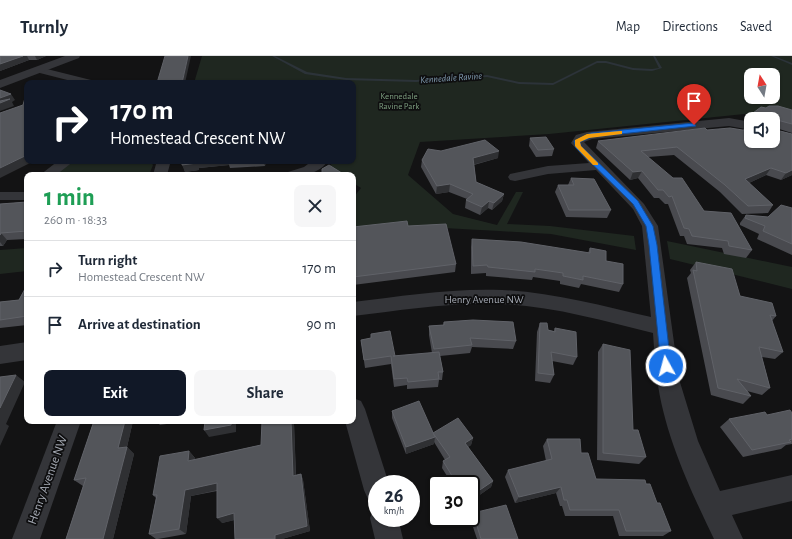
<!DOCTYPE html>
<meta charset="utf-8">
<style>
:root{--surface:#fff;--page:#f6f6f7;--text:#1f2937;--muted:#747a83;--line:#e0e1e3;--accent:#111827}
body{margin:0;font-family:"Alegreya Sans",sans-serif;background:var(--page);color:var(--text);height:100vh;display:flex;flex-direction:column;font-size:15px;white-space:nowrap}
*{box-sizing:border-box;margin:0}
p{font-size:13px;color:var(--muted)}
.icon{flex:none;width:22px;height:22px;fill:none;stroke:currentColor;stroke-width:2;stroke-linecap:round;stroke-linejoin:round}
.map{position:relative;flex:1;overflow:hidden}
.drawer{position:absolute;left:24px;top:116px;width:332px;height:252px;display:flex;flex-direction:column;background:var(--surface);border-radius:8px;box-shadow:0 1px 3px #0004}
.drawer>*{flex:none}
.banner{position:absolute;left:24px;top:24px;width:332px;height:84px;border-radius:8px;box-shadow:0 1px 3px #0004;background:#111827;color:#fff;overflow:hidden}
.needle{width:26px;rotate:349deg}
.fabs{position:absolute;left:744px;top:12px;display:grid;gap:8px}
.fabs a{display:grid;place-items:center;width:36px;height:36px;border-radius:8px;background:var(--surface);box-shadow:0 1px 3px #0004;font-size:20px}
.speed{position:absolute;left:368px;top:419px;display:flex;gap:8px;font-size:20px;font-weight:700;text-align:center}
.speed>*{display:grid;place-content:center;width:52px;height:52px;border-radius:50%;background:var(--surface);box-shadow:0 1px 3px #0004;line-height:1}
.speed small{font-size:10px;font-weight:400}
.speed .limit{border:2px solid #111;border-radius:6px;background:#fff;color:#111}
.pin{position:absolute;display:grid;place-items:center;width:34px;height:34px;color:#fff;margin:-41px -17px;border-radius:50% 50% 50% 0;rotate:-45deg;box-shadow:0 0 4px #0007}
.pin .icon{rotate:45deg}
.me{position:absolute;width:44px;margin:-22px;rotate:353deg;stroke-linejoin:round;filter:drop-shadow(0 0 3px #0008)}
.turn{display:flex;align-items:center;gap:14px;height:84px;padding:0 20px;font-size:18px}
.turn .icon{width:52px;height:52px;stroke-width:2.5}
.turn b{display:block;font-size:28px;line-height:34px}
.round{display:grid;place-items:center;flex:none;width:42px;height:42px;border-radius:8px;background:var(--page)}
.headline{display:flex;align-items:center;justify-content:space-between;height:68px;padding:0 20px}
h1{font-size:24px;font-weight:700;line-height:30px;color:#1e9e55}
.primary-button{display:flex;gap:8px;margin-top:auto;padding:8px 20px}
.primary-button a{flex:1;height:46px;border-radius:8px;background:var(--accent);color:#fff;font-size:16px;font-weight:700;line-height:46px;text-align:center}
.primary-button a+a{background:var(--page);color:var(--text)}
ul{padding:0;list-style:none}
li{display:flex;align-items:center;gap:12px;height:56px;padding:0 20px;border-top:1px solid var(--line)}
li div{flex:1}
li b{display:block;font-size:15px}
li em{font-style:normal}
header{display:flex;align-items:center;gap:24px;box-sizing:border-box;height:56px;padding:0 20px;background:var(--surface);border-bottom:1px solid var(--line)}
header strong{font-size:19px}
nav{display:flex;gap:22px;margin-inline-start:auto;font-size:14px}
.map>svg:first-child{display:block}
.green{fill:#1f2720;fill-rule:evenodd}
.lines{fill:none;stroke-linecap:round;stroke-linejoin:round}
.stream{fill:#2c3339;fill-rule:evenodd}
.minor{fill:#343539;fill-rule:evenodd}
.tertiary{fill:#343539;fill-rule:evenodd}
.wall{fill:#494a4f}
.shaded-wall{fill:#2f3033}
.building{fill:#53555a;stroke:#606268}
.route{fill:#1a73e8;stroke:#114b97}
.slow{fill:#f59e0b}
.labels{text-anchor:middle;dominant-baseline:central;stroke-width:3.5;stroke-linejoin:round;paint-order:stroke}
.far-park-label{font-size:9px;fill:#7d9e7f;stroke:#0e0e0f}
.far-water-label{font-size:10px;font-style:italic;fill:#7e98ad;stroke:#0e0e0f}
.street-label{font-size:11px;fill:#a5aab4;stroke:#0e0e0f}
.near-street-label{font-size:13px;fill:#a5aab4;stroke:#0e0e0f}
</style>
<header>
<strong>Turnly</strong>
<nav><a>Map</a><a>Directions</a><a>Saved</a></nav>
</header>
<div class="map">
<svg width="792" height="483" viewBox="0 0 792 483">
<rect width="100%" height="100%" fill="#131314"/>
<!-- green -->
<g class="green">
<path d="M202 0H792V53L549 78 420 86 408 119 453 158 497 169 516 136H523L507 168 550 170 634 180 636 194 551 178 499 175 425 171 353 179V142L361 132 353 127V119H340L328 112 334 105H353V27H194ZM751 19H773V41H751Z"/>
<polygon points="77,105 150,105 153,109 149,119 55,119 65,110"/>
<polygon points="667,185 792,211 792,233 670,203"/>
<polygon points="27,192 27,215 0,218 0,194"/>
</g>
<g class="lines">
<!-- stream -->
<g class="stream">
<polygon points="272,0 275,0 307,16 346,22 416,24 487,19 519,26 553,27 597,5 606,5 633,12 652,13 659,12 653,0 655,0 662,12 652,15 633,14 606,7 597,7 553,29 519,28 487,21 416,26 346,24 305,18"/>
<polygon points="771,0 774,0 792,7 792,9"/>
</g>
<!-- minor -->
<g class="minor">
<polygon points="39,11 95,25 96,27 79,27 36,16 34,14 36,12"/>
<path d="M729 62 751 66V74L729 70 592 83 584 86 644 148 658 170 679 323 698 385 720 435 792 419V445L732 459 743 483H714C690 433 664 378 657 322 655 307 654 292 653 277 603 265 552 250 501 248 451 246 402 254 353 260V246C402 240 452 232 502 234 552 236 602 250 651 261L642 170 633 153 596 114 548 118 515 125 510 124 508 121 510 118 548 110 589 107 571 87 576 79 587 76Z"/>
<polygon points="58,105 74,105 56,119 40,119"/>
<polygon points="155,105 169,105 170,108 167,119 153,119 156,108"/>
<path d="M312 105H328C317 120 302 119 286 119L288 116 304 111Z"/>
<rect x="0" y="136" width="27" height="8"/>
<polygon points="27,286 27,304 0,308 0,290"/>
<polygon points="353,342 361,345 365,353 389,428 377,428 377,447 368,443 364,434 345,365 353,365"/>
<polygon points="57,365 81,365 40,483 12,483"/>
<polygon points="377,451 377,462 398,462 403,483 375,483 370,462 374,452"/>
</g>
<!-- tertiary -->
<polygon class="tertiary" points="65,0 80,0 79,2 0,32 0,24"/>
</g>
<!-- wall -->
<g class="wall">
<polygon points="0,0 46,0 37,4 29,4 0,15"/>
<polygon points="766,52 792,54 792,77 776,72 776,74 792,78 792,119 781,124 766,119 749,127 773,149 768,157 742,158 720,136 674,99 648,101 704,155 752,194 746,202 724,198 722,192 687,188 684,180 680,180 668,148 665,148 659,142 654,142 638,122 630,124 596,92 598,85 707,74 743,74 747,67 751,85 773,63 751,63 751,65 749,64 753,57"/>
<polygon points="530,82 554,93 552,100 536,101 529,90"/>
<polygon points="441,95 498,102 474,109 476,126 504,138 502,145 492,154 488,152 480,159 465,152 466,144 467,143 449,136 436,138 421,111 422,104"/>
<polygon points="182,105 266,105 265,110 230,112 229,109 199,112 199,114 185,116"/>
<polygon points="571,122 611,154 607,162 566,161 555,136 558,129 568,129"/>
<polygon points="27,146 27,183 7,184 3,190 0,190 0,148"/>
<polygon points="792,152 792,199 757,183 759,178 740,169 740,167 746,159 768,161"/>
<polygon points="408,170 456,208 455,216 353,229 353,183 354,183 353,171"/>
<polygon points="472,183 588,197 590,192 606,205 623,228 619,236 581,228 579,232 560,228 560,225 533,221 532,224 486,220 486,217 471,218 471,191"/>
<polygon points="696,206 740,240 776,260 772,265 783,296 775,303 762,301 770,332 762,339 747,335 751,340 743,348 711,339 687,222 691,217 690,214"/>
<polygon points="27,229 27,269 0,272 0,246 19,244"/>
<polygon points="444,266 516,285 513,293 472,291 470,297 440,300 443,316 442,324 439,324 438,331 407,333 407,329 394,331 391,308 365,312 361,284 371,282 371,278 395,300 432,297 429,279 429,270 443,269"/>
<polygon points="540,267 548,274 554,275 555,272 577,301 573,309 552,305 554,319 550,327 535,325 537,276"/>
<polygon points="603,288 633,374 646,401 639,408 597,404 598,296"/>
<polygon points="392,355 433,377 473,382 471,389 468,391 493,425 491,431 471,445 471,428 452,428 442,412 443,405 445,404 434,386 434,388 406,398 392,362"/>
<polygon points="792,357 792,388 786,389 781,393 743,401 720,371 729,363"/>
<polygon points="94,365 133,365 127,391 134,398 113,483 66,483 83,430 74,424"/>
<polygon points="156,365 187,365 160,369"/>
<polygon points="294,368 296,419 301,418 303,424 310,475 282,483 235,483 234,464 222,467 217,435 191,440 186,478 158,483 156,483 149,478 156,442 153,439 189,395 195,402 194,404 261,389"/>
<polygon points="547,383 581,397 596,423 646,428 671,475 663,480 619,480 613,460 565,460 562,450 560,450 556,437 515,447 505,421 508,414 546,405 543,390"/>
<polygon points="473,457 518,483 477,483 470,462 471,462"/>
</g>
<!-- shaded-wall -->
<g class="shaded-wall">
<polygon points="23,0 27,0 29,4 0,15 0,8"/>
<polygon points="35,0 46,0 37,4"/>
<polygon points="188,0 191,0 185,27 182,27"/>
<polygon points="11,38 15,44 12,46 14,50 0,55 0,42"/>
<polygon points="499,95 498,102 472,109 473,102"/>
<polygon points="27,99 27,105 34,105 0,122 0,112"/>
<polygon points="197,105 228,105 229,109 199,112 199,114 185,116 182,109"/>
<polygon points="263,105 266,105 265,110"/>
<polygon points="280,105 287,105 280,107"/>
<polygon points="771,112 766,119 740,131 745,123"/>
<polygon points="792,114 792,119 781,124 786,117"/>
<polygon points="642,115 638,122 630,124 633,116"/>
<polygon points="450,128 449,136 436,138 437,130"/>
<polygon points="504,138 502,145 492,154 494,147"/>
<polygon points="489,145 488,152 480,159 482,151"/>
<polygon points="1,177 7,184 3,190 0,186 0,179"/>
<polygon points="16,319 25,326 6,368 9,370 0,390 0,352"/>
<polygon points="125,365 133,365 127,391 134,398 113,483 103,483 118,392"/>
<polygon points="232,365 253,365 236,368 236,376 209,381 204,374"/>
<polygon points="291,365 293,365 294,368 296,426 293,420"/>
<polygon points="435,381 434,388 406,398 406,391"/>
<polygon points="473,382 471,389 463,394 465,387"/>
<polygon points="189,395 195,402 193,412 188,405"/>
<polygon points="301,418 303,424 310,475 282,483 275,483 275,479"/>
<polygon points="493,425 491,431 471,445 471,440"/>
<polygon points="217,427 222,433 191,440 186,478 179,473 185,434"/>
<polygon points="561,431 556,437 515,447 519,441"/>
<polygon points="234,457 239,463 222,467 217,462"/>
</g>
<!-- building -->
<g class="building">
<polygon points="0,0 23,0 0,8"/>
<polygon points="165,0 188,0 182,27 157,27"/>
<polygon points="0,34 11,38 0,42"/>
<polygon points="27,41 27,99 0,112 0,57 23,49 25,42"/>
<polygon points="10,43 0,47 0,45"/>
<polygon points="769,50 778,50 792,54 792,68 777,64 776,74 792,78 792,114 786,117 771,112 745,123 773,149 748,150 725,129 677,91 641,95 673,122 682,122 704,155 731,157 752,194 729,190 728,185 692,180 689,173 684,172 672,140 669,141 663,134 658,134 642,115 633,116 598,85 705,72 707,74 730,72 749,75 747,67 751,68 751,85 773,85 773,63 757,63 757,59 753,57 761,51 766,52"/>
<polygon points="546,81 554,93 538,94 530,82"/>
<polygon points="485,84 499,95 473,102 476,126 504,138 494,147 489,145 482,151 466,144 473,138 450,128 437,130 422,104 428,93 441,95"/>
<polygon points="182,105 201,105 197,105 197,107 182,109"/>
<polygon points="329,109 345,119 320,119 322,119 322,113"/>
<polygon points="571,122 594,123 611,154 569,154 558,129 574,129"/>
<polygon points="27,146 27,175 1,177 0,179 0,148"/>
<polygon points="781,149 792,152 792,188 763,175 765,170 745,162 746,159 768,161"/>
<polygon points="407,165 408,170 446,168 456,208 353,221 353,183 354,183 353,171"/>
<polygon points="472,183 521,186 590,197 590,192 606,195 606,205 623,208 623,228 583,220 583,224 563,220 563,217 535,213 535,216 488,211 487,209 473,210"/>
<polygon points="696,206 732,213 740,240 772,247 776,260 770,259 783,296 759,291 770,332 737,323 751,340 718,332 693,214 697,215"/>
<polygon points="27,229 27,260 0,264 0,246 19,244"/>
<polygon points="473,264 513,266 516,285 470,282 472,289 434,293 429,270 444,269 444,266"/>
<polygon points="540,267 547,267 548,274 555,276 555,272 576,276 577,301 551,296 554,319 538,317"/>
<polygon points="390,275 395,300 393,300 439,296 443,316 438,316 439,323 408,326 407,322 394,323 391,300 364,304 361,284 371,282 371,278"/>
<polygon points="603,288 630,294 633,374 638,374 646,401 603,397"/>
<polygon points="16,319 0,352 0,321"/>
<polygon points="419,345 435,381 406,391 392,355"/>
<polygon points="790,354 792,357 792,383 789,384 791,386 752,394 729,363 765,356 767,359"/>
<polygon points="458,362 473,382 465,387 493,425 471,440 471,428 457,428 443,405 450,401 433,377"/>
<polygon points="94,365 125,365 118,392 127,391 103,483 66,483 86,422 74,424"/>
<polygon points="205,365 232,365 231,369 204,374"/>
<polygon points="262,365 291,365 293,420 301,418 307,470 275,479 275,483 235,483 234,457 217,462 217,427 185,434 179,473 149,478 157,439 153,439 160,400 189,395 188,405 261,389"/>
<polygon points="547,383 580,383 581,397 588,397 596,423 645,424 646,428 650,428 657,447 660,447 671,475 626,475 619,454 570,454 567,444 564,444 561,431 519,441 508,414 552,403"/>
<polygon points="506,449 518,483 481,483 473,457"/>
</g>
<!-- route -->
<polygon class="route" points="694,67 696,70 592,81 580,86 581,90 638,145 653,170 657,189 671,310 666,314 661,310 649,189 646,170 633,148 576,92 574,85 591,77"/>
<!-- slow -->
<polygon class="slow" points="620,75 622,75 622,78 589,82 580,86 581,90 598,107 598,109 593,109 575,90 575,84 587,78"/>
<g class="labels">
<!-- far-park labels -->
<g class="far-park-label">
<text x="399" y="40">Kennedale<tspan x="399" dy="10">Ravine Park</tspan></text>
</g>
<!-- far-water labels -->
<g class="far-water-label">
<text transform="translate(451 22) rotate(-4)">Kennedale Ravine</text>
</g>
<!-- street labels -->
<g class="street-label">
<text x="484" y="243">Henry Avenue NW</text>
</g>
<!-- near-street labels -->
<g class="near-street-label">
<text transform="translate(48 424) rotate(-70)">Henry Avenue NW</text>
</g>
</g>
</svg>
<div class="fabs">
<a><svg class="needle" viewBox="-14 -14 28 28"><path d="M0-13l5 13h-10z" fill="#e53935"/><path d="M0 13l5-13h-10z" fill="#747a83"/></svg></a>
<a><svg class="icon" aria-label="sound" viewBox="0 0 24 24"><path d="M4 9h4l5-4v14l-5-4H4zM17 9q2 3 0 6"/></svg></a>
</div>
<div class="speed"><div>26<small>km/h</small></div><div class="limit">30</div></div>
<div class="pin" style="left:694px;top:69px;background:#d93025"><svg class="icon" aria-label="arrive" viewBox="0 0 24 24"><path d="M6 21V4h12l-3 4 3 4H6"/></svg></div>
<svg class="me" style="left:666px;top:310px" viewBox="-20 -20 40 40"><circle r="17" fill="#1a73e8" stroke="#fff" stroke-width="3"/><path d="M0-11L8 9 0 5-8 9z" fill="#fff"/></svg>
<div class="banner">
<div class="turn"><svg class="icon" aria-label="right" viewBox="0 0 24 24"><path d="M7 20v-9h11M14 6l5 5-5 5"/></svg><div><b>170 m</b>Homestead Crescent NW</div></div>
</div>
<section class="drawer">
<div class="headline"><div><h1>1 min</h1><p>260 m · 18:33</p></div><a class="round"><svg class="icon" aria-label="close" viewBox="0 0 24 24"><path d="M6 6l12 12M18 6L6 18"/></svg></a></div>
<ul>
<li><svg class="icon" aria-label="right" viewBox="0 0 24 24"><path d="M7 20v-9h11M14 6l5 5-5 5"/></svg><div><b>Turn right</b><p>Homestead Crescent NW</p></div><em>170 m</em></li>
<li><svg class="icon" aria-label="arrive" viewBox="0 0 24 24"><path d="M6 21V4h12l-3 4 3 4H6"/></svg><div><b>Arrive at destination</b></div><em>90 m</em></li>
</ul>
<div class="primary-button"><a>Exit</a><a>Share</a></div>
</section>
</div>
